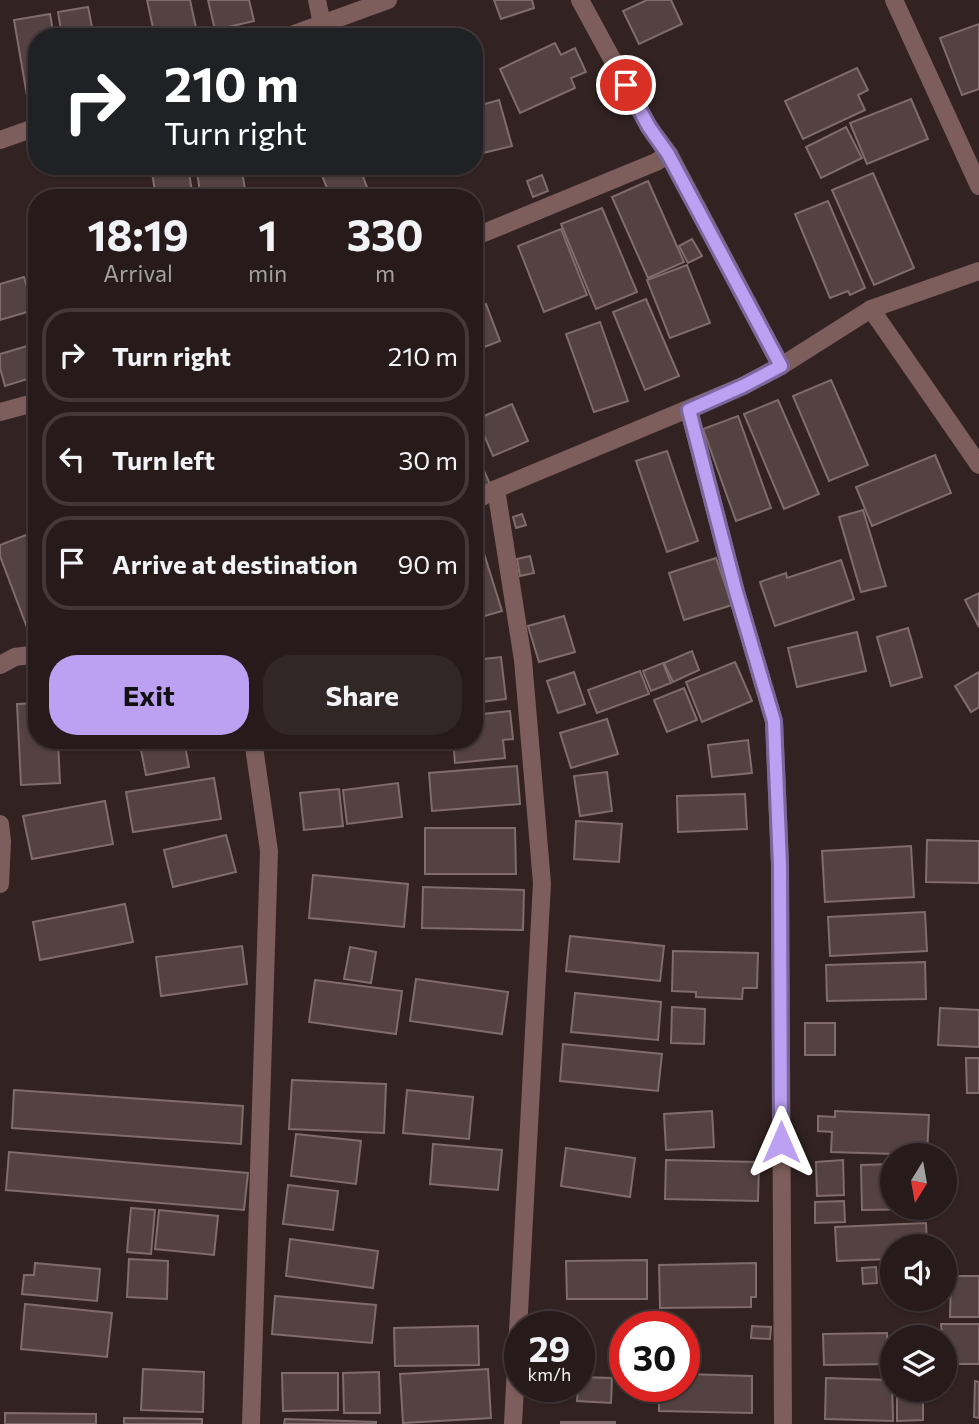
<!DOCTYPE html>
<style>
:root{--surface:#261a1a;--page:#322727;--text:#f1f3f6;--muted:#a4a1a2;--line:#423839;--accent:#bca0f2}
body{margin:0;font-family:Commissioner,sans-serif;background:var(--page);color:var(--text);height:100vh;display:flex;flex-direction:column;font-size:26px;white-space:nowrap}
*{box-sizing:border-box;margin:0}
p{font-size:23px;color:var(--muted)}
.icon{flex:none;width:38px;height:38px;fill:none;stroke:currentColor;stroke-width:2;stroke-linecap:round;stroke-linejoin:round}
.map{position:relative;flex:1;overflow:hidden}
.panel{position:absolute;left:28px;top:189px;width:455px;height:560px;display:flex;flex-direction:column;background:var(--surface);border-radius:28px;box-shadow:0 2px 5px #0004,0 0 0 2px var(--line)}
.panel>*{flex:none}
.guide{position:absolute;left:28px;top:28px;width:455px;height:147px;border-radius:28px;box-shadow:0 2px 5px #0004,0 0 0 2px var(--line);background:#202124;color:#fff;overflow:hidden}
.needle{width:46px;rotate:191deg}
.controls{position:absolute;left:880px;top:1143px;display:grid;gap:14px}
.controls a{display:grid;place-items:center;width:77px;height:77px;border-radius:50%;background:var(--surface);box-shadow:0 2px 5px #0004,0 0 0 2px var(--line);font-size:35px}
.speed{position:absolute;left:504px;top:1311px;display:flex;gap:14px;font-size:35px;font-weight:700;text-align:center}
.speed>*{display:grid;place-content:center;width:91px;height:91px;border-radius:50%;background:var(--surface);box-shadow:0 2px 5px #0004,0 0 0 2px var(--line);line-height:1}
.speed small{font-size:18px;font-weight:400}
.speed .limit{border:10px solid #d22;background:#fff;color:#111}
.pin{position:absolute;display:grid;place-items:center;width:60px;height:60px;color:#fff;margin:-30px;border:4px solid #fff;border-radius:50%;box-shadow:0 2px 7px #0007}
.me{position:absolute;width:77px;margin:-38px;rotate:0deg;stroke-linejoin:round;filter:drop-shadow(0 0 5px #0008)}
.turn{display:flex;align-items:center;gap:24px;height:147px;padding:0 21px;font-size:32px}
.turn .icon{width:91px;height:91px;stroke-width:2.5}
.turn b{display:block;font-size:49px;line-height:60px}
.eta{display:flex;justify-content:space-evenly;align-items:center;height:119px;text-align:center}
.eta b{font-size:42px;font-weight:700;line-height:49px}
.button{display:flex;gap:14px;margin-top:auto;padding:14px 21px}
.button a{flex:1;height:80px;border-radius:28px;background:var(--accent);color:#111;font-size:28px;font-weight:700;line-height:80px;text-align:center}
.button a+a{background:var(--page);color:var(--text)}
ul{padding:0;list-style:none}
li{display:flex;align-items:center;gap:21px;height:94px;margin:0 14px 10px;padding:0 7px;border:4px solid var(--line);border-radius:28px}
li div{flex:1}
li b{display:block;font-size:26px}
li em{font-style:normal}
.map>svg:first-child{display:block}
.building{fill:#534241;stroke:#7f6c6b;stroke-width:2}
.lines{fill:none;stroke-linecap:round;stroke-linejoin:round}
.street{stroke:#7d5e5c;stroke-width:18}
.route-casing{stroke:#7a689d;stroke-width:18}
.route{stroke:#bca0f2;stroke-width:12}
</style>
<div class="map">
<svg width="979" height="1424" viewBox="0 0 979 1424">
<rect width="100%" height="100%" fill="#322322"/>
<!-- building -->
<g class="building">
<polygon points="147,0 190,0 198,37 155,37"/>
<polygon points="208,0 249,0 254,21 215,30"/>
<polygon points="494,0 532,0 534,8 501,19"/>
<polygon points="647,0 671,0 682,24 639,44 623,11"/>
<polygon points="88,7 94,37 62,37 58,12"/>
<polygon points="50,14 54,37 37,37 37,95 27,96 14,20"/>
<polygon points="979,24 979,89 962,95 940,38"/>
<polygon points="438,28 440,37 396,37"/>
<polygon points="555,43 561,55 575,48 586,72 571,78 575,88 520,113 500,69"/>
<polygon points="857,68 868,90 858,95 865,110 803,139 785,101"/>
<polygon points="911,99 928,139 867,164 850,123"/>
<polygon points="499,100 512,146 475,155 474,107"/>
<polygon points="846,127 862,158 821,178 806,147"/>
<polygon points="151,166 188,166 193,198 156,198"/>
<polygon points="196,166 241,166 246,195 201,198"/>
<polygon points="331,166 359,166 371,198 331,198 321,173 332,168"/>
<polygon points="873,173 914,268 874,285 832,190"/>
<polygon points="542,175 548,191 533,197 527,181"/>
<polygon points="648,181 684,262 648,278 612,197"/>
<polygon points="828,201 865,288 850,295 848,291 830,298 795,214"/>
<polygon points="602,208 637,292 596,309 561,224"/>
<polygon points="561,229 587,295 544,312 518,246"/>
<polygon points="692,239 702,256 688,263 679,246"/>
<polygon points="687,265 710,323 670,338 647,280"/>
<polygon points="24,277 34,310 0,320 0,284"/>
<polygon points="646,299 679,376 645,390 613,312"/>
<polygon points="486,304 500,341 474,351 474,309"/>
<polygon points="600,322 628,401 594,412 566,334"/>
<polygon points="37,343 37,376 5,386 0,368 0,354"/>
<polygon points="831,380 868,465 829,481 793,396"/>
<polygon points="778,400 819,494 784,509 744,414"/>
<polygon points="512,404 528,441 493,456 477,419"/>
<polygon points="738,416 771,508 736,521 703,429"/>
<polygon points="667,451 698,541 667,552 636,461"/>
<polygon points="935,455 951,493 872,526 856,487"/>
<polygon points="480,462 490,484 474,492 474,465"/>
<polygon points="863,510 886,586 861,592 839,517"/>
<polygon points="522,514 526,525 516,528 513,517"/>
<polygon points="31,533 37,548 37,635 31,638 0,556 0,545"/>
<polygon points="482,547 502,611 474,619 474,550"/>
<polygon points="530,556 534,573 520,576 517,559"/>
<polygon points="716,558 732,605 684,620 669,573"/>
<polygon points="841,560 854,599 775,626 760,582 786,573 787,578"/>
<polygon points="979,593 979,627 965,600"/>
<polygon points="564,616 575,652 539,662 528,626"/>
<polygon points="908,628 922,677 891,686 877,637"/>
<polygon points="857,632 866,671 797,687 788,648"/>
<polygon points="692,651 699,670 673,682 664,663"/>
<polygon points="501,657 506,699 474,703 474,660"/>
<polygon points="735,662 752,701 702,722 686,682"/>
<polygon points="663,663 671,683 651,691 643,671"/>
<polygon points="640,671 649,694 597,713 588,690"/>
<polygon points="574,672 585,704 558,713 547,681"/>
<polygon points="979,672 979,707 971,712 955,686"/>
<polygon points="684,688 697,720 667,732 654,700"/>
<polygon points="37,703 37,740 58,740 60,783 21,785 17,704"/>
<polygon points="510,711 513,739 503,740 505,758 455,763 453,740 474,740 474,715"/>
<polygon points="607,719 618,754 571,768 560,733"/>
<polygon points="139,740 184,740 189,767 146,775"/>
<polygon points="748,740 752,773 712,777 708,745"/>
<polygon points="517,766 520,804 432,811 429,773"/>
<polygon points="607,772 612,811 580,816 574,776"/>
<polygon points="214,778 221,819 133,832 126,792"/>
<polygon points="398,783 402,817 347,824 343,790"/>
<polygon points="339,789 343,826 304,830 300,793"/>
<polygon points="745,794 747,829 678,832 677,796"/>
<polygon points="105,801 113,844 32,859 23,816"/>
<polygon points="576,821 622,824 619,862 574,859"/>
<polygon points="425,828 515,828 516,874 425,874"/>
<polygon points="226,835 236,872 173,887 164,850"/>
<polygon points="927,840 979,841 979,883 926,882"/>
<polygon points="911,846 914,897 825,902 822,851"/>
<polygon points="313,875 408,884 404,927 309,918"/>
<polygon points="423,887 524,890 523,930 422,928"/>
<polygon points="125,904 133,942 40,960 33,922"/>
<polygon points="925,912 927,951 830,956 828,917"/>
<polygon points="570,936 664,946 660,981 566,971"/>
<polygon points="242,946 247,984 161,996 156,957"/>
<polygon points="350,947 376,952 371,983 344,979"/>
<polygon points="673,951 758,953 757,988 743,988 742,999 696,997 696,992 672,991"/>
<polygon points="925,962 926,999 827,1001 826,965"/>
<polygon points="416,979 508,992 502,1034 410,1021"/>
<polygon points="315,980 402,991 396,1034 309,1022"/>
<polygon points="575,993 661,1002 658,1040 571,1032"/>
<polygon points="672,1007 705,1009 704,1044 671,1043"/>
<polygon points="940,1008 979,1010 979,1047 938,1045"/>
<rect x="805" y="1023" width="30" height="32"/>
<polygon points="563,1044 662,1054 658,1091 560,1081"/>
<polygon points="966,1058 979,1058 979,1093 967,1093"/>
<polygon points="292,1080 386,1084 384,1133 289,1129"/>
<polygon points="14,1090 243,1106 241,1144 12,1128"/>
<polygon points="407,1090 473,1097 469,1139 403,1133"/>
<polygon points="712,1111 714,1147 666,1150 664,1114"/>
<polygon points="835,1111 929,1115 927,1155 831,1152 832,1132 818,1131 818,1116 835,1117"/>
<polygon points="296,1134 361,1141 356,1184 291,1176"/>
<polygon points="433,1144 502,1150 498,1190 430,1184"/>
<polygon points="566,1148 635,1158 630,1197 561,1186"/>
<polygon points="9,1152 248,1173 244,1210 6,1190"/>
<polygon points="666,1160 759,1162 758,1201 665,1199"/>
<polygon points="843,1160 844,1195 817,1196 816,1162"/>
<polygon points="892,1164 892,1208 930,1209 862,1210 861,1165"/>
<polygon points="288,1185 338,1191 333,1230 283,1224"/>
<polygon points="844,1201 845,1222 815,1223 815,1202"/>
<polygon points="131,1208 155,1210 151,1254 127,1252"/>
<polygon points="159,1210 218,1216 214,1255 155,1249"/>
<polygon points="926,1223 927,1246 892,1246 892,1259 837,1261 835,1227"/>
<polygon points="290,1239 378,1251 373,1288 286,1276"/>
<polygon points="129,1259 168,1261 167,1299 127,1297"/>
<polygon points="647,1260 647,1299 567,1299 566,1261"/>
<polygon points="35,1263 100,1269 97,1301 22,1294 24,1275 34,1275"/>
<polygon points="756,1263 756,1297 751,1297 751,1307 660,1308 659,1265"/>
<polygon points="876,1267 877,1283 863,1284 862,1268"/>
<polygon points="951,1276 979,1276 979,1317 950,1317"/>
<polygon points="275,1296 376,1305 372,1343 272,1334"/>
<polygon points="25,1304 112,1313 107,1357 21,1349"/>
<polygon points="941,1324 979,1324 979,1364 945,1364 945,1337 942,1337"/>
<polygon points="478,1326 479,1365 395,1366 394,1328"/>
<polygon points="752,1326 771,1327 770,1339 751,1338"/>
<polygon points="922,1331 922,1337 896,1337 895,1332"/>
<polygon points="887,1333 888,1364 824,1365 823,1334"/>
<polygon points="143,1369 204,1372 203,1412 141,1410"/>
<polygon points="488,1369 491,1418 403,1423 400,1374"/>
<polygon points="379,1372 380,1413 344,1413 343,1373"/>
<polygon points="282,1373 338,1373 338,1410 283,1411"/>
<polygon points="684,1374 752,1376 752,1413 659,1411 659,1386 684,1386"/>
<polygon points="579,1377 612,1378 611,1403 577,1401"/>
<polygon points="826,1378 892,1380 893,1421 825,1419"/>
<polygon points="975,1381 979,1382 979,1418 974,1417"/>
<polygon points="897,1390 923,1390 923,1420 897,1421"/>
<polygon points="5,1413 96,1414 96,1424 5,1424"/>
<polygon points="124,1418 202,1419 202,1424 124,1424"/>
<polygon points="285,1419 376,1422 376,1424 284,1424"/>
<rect x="561" y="1422" width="54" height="2"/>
</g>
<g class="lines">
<!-- street -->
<g class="street">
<polyline points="317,0 322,24"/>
<polyline points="580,0 649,127 669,154 781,366"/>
<polyline points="894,0 979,186"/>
<polyline points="286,37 388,0"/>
<polyline points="0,140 37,127"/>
<polyline points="474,237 656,162 669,154"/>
<polyline points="871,309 979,465"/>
<polyline points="689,410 736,592 774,721 780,865 783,1424"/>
<polyline points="0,412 37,402"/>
<polyline points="496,489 523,660 542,883 513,1424"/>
<polyline points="474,501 496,489 743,386 781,366 871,309 979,271"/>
<polyline points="0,665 15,657 37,654"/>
<polyline points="0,824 2,841 0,884"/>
<polyline points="251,1424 269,851 253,740"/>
</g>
</g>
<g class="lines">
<!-- route casing -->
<g class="route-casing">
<polyline id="route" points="626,85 649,127 668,154 781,366 743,386 689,410 736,592 774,721 780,865 781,1142"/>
</g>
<!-- route -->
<use href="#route" class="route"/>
</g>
</svg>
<div class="controls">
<a><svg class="needle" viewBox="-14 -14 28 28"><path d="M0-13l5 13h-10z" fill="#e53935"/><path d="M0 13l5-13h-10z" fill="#a4a1a2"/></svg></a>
<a><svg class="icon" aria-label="sound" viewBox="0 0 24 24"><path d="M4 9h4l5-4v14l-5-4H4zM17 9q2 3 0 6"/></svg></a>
<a><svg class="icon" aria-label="layers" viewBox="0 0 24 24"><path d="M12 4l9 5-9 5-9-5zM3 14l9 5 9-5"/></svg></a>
</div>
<div class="speed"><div>29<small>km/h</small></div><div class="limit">30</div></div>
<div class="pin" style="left:626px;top:85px;background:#d93025"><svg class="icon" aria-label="arrive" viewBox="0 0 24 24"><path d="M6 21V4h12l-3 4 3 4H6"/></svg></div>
<svg class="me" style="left:781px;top:1142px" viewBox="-20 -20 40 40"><path d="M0-17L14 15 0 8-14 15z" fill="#bca0f2" stroke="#fff" stroke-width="4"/></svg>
<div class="guide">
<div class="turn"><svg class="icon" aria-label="right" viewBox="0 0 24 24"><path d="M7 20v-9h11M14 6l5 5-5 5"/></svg><div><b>210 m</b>Turn right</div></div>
</div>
<section class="panel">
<div class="eta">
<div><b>18:19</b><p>Arrival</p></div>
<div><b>1</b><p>min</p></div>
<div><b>330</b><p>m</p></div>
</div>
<ul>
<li><svg class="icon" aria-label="right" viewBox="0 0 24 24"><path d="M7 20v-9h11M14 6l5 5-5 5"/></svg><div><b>Turn right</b></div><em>210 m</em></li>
<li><svg class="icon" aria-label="left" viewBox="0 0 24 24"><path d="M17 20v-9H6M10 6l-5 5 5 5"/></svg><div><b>Turn left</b></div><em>30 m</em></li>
<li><svg class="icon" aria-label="arrive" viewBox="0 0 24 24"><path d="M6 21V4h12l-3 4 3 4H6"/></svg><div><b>Arrive at destination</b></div><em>90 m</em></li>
</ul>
<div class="button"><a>Exit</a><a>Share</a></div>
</section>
</div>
